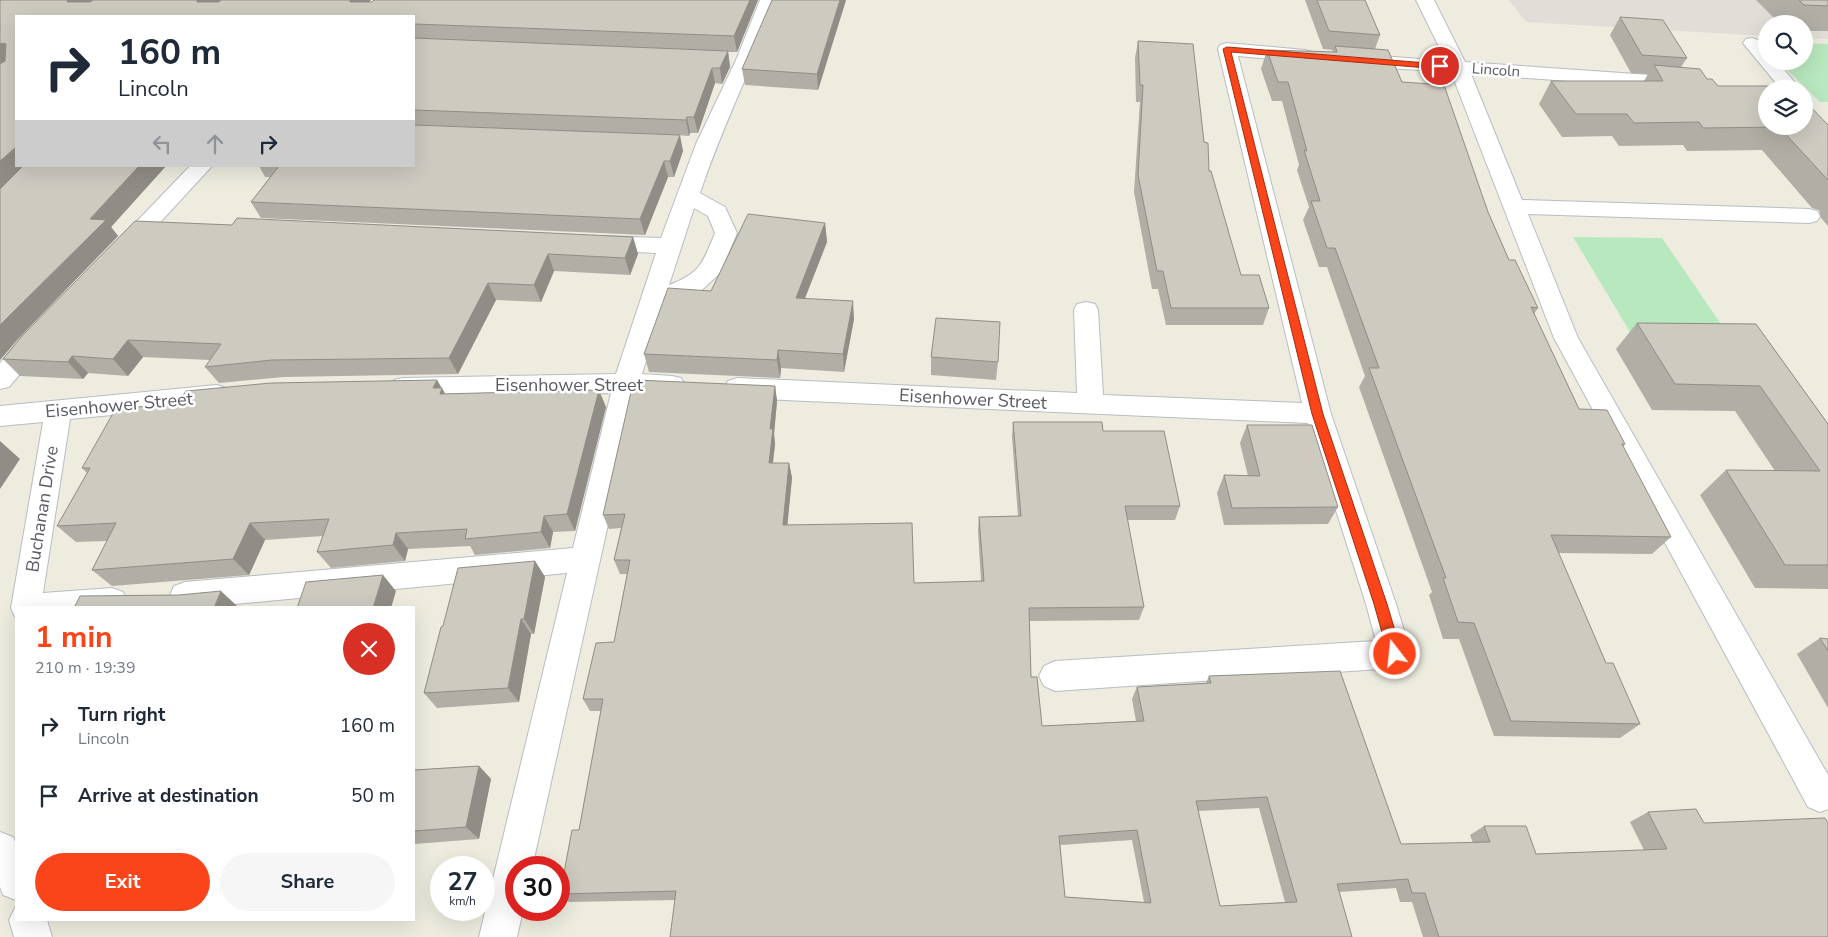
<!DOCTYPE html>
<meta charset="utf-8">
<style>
:root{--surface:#fff;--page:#f6f6f7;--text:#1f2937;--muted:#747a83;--accent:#f94519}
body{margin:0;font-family:"Nunito Sans",sans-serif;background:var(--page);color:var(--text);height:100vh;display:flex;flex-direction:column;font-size:19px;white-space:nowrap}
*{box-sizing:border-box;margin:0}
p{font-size:16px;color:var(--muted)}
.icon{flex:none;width:28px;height:28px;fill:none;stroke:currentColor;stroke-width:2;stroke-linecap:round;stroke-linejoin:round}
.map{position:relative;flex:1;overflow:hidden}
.panel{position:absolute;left:15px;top:606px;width:400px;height:315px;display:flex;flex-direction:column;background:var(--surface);border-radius:0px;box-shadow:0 5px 20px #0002}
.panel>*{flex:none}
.top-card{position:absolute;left:15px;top:15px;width:400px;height:152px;border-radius:0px;box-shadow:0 5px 20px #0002;background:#fff;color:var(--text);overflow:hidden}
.buttons{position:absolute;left:1758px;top:15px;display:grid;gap:10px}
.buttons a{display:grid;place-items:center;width:55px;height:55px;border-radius:50%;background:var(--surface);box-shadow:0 5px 20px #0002;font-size:25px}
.speed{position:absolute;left:430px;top:856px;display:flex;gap:10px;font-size:25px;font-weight:700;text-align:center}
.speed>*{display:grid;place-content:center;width:65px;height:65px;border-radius:50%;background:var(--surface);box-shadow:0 5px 20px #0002;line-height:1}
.speed small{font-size:12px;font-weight:400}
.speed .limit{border:8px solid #d22;background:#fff;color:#111}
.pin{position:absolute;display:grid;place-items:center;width:42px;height:42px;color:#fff;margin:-21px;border:2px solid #fff;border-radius:50%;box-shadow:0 1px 5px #0007}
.me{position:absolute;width:55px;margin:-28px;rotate:344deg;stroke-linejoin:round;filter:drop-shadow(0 0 4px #0008)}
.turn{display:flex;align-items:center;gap:18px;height:105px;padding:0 20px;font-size:22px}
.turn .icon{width:65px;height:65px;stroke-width:2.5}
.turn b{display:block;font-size:35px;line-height:42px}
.lanes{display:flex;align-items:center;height:48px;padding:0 20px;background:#0003;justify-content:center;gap:25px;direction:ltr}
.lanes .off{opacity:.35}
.round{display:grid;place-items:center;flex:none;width:52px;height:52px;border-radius:26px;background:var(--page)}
.head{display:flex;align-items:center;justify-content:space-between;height:85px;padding:0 20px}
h1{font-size:30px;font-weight:700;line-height:38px;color:var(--accent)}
.button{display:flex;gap:10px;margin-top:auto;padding:10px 20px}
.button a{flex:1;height:58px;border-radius:30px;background:var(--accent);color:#fff;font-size:20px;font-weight:700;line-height:58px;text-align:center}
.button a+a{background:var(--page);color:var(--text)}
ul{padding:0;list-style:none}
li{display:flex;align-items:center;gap:15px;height:70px;padding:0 20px}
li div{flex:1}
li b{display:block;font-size:19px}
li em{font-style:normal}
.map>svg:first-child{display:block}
.industrial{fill:#e0ded7}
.green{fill:#b8e8be}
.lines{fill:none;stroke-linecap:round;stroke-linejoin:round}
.minor-casing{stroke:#babcc3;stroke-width:2}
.minor{fill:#fff;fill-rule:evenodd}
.wall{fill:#b0aea5;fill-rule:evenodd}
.shaded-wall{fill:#908d86}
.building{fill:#cdcac0;stroke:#908d86;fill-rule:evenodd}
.route{fill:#f94519;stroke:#a22d10}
.labels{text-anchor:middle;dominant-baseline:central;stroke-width:5;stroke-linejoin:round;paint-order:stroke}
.far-street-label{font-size:15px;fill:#585b62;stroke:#fff}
.street-label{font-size:18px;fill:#585b62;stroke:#fff}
</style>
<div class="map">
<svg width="1828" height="937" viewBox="0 0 1828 937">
<rect width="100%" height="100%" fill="#edecdf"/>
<!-- industrial -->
<polygon class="industrial" points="1509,0 1828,0 1828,39 1804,38 1804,24 1766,24 1766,36 1526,22"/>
<!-- green -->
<g class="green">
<polygon points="1804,43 1828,44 1828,102 1820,102 1778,61 1804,61"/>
<polygon points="1573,237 1662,238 1734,343 1636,342"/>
</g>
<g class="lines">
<!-- minor casing -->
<g class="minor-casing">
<g id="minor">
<path d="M760 0H778C753 65 722 127 700 193L725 207 737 233 720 273 702 290 663 305 642 374 672 376 681 378 685 385 681 392 672 394 637 393 532 868H516V910H523L517 937H479L567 573 192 608H183L174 604 170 595 174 586 185 582 573 548 611 393 403 396 394 394 390 387 394 380 403 378 616 374 656 253 599 250 591 248 588 243 591 238 599 236 661 238 696 144 736 60ZM694 208 708 216 715 233C703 262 701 273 669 285Z"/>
<polygon points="1416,0 1434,0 1465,62 1679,77 1686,79 1689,83 1686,87 1679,89 1471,74 1522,200 1809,209 1817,211 1820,216 1817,221 1809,223 1528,214 1578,338 1828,775 1828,809 1820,812 1808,807 1554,338 1451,72 1355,66 1348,64 1346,60 1348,56 1355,54 1446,61"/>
<path d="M1752 38C1765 41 1766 50 1766 61H1777L1800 89H1781L1743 43 1746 39Z"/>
<polygon points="1227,43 1305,50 1312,52 1314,56 1312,60 1305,62 1238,56 1331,414 1396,604 1411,654 1406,664 1395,668 1055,691 1044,686 1039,676 1044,666 1055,661 1376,641 1366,604 1308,423 737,398 728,395 724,388 728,381 737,378 1077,393 1074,310 1077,304 1086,302 1095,304 1098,310 1103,395 1302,403 1218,49 1220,45"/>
<polygon points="190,166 212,166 132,253 124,255 116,253 113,248 116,243"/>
<polygon points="35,330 44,333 47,339 44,345 9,387 0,389 0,363 26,333"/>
<polygon points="217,385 226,388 230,395 226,402 217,405 70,419 43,593 112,588 123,592 127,601 124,608 16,608 15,617 11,608 43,422 0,426 0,406"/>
<polygon points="0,832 13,837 16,844 16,900 3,895 0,887"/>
<polygon points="16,906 16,920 47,920 52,937 14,937 9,920"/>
</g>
</g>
<!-- minor -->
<use href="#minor" class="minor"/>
</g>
<!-- wall -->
<g class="wall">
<polygon points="0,0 369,2 372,2 374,0 758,0 737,52 728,52 730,67 722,84 715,83 698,133 690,133 689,136 677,135 683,151 674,177 668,177 645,235 261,218 251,202 270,177 265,177 259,166 414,166 414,16 16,16 16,166 166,166 111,227 118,236 18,339 0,360"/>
<polygon points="846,0 818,90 745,85 742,69"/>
<polygon points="1305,0 1365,0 1380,35 1375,49 1402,82 1488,212 1509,260 1538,308 1534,314 1579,409 1625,444 1623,447 1671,537 1652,554 1558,553 1606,663 1640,724 1620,738 1494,736 1459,639 1443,639 1429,595 1432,592 1359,387 1365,376 1327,267 1319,267 1303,220 1309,207 1297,170 1299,165 1282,101 1272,101 1261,69 1267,50 1332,52 1333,50 1323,49"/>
<polygon points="1756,0 1828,0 1828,31 1804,31 1804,24 1780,24"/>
<polygon points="1620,17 1687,58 1681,67 1707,79 1718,86 1828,125 1828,226 1821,218 1819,210 1812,208 1762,150 1687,151 1683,145 1619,146 1612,136 1562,137 1539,104 1551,81 1644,81 1648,74 1631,73 1610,35"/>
<polygon points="1138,41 1204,142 1209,171 1241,275 1269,308 1263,325 1166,325 1158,289 1152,289 1134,192 1140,102 1136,102 1135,58"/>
<polygon points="825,223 827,242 805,298 854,319 844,372 781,368 780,378 649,372 644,354 711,291"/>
<polygon points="232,225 633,237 638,254 630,275 554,271 541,302 496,300 458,374 284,377 219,383 205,367 210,360 143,357 128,376 88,373 83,379 20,376 3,359"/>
<polygon points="1637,323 1756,324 1828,424 1828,589 1755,588 1700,495 1726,470 1775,471 1735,411 1652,410 1616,349"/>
<polygon points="931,357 998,362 996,380 931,375"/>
<polygon points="437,380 445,394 606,407 575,531 553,532 550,548 475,555 470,546 408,549 405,561 331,568 317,552 323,536 265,540 249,575 112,586 92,570 107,541 76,542 57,526 87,473 82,468 176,405"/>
<path d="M775 386 777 401 774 434 775 444 773 463H789L792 478 787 525 914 583 981 581 978 531 979 517 1018 516 1012 437 1013 422 1103 431 1180 506 1175 520H1127L1144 607 1139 620 1029 621 1031 677 1042 726 1136 721 1132 699 1137 687 1206 683 1209 676 1401 844 1473 843 1470 835 1484 826 1536 854 1644 850 1630 822 1648 812 1704 823 1828 937H1423L1412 902H1400L1396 888 1339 892 1352 937 675 900 569 902 560 894 579 830 601 711H590L583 699 614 642 627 574H620L614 560 621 528 609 529 603 515ZM1259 808 1285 902 1220 906 1198 811ZM1132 840 1144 902 1065 897 1060 845Z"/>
<polygon points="1247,425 1338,507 1328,524 1224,525 1217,493 1224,475 1248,476 1240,443"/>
<polygon points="535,561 545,577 534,634 531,634 519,702 437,708 424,693 443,626"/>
<polygon points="1820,638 1828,639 1828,708 1797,654"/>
<polygon points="479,766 491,779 479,839 414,844 414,770"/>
</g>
<!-- shaded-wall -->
<g class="shaded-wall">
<polygon points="68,0 97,0 81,10 67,2"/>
<polygon points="197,0 221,0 206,15 197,2"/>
<polygon points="350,0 371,0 357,15 350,2"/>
<polygon points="750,0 758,0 737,52 734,36"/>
<polygon points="840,0 846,0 818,90 817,74"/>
<polygon points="4,43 15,58 0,67 0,44"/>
<polygon points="728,51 730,67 722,84 720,68"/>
<polygon points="712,68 715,83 698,133 694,117"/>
<polygon points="687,117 690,133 689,136 686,120"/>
<polygon points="680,135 683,151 674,177 670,161"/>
<polygon points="15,148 16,150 16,166 26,166 0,189 0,161"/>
<polygon points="664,161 668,177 645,235 640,219"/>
<polygon points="139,166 166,166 111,227 118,236 18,339 0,360 0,325 90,219"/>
<polygon points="825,223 827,242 798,316 796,298"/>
<polygon points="633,237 638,254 630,275 625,258"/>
<polygon points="548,254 554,271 541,302 534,285"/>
<polygon points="488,283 496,300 458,374 449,358"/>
<polygon points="853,301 854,319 844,372 843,354"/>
<polygon points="128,340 143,357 128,376 113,359"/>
<polygon points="778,350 781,368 780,378 777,360"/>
<polygon points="72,356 88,373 83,379 68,362"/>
<polygon points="437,380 442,389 442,388 452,406 433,388"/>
<polygon points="775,386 777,401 774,434 775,444 771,478 769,463 770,429"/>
<polygon points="599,390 606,407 575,531 567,514"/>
<polygon points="0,441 20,459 0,489"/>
<polygon points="789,463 792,478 786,539 783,525"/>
<polygon points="544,516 553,532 550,548 541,532"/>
<polygon points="250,523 265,540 249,575 233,559"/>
<polygon points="396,533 408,549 405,561 393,545"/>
<polygon points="535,561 545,577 534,634 524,619"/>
<polygon points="383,575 396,591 391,608 373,608"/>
<polygon points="221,591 237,606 236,608 214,608"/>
<polygon points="521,619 531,634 519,702 508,688"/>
<polygon points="479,766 491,779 479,839 466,827"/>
</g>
<!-- building -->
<g class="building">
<polygon points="0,0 68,0 67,2 90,2 93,0 197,0 197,2 219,2 221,0 350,0 350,2 372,2 374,0 750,0 734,36 414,24 414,16 16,16 16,148 15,148 0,161 0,64 5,61 6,44 4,43 0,44"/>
<polygon points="772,0 840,0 817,74 742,69"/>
<polygon points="1317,0 1365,0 1380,35 1329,31"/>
<polygon points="1799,0 1828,0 1828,6 1804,5"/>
<polygon points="1620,17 1663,20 1687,58 1642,55"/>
<polygon points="414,38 728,51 720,68 712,68 694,117 687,117 686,120 414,110"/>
<polygon points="1138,41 1193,44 1204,142 1208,143 1209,171 1211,171 1241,275 1259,275 1269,308 1171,308 1163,271 1157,271 1138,175 1143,85 1140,85"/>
<polygon points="1335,46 1388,50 1402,82 1444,85 1488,212 1509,260 1515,260 1538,308 1531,307 1579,409 1607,410 1625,444 1622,444 1671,537 1551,535 1606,663 1613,663 1640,724 1511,721 1474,623 1458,622 1443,578 1446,578 1369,368 1379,368 1335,248 1327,248 1311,201 1320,201 1304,150 1307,151 1288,82 1278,82 1267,50 1337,52"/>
<polygon points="1654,65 1700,69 1707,79 1712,79 1718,86 1789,86 1793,89 1766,89 1766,126 1804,126 1804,100 1828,125 1828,180 1779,127 1703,128 1699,122 1634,123 1627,114 1576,114 1551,81 1663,81"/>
<polygon points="414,125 680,135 670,161 664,161 640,219 251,202 279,166 414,166"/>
<polygon points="23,166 139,166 90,219 106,220 0,325 0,189"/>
<polygon points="748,214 825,223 796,298 853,301 843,354 778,350 777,360 644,354 668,288 711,291"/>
<polygon points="237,218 633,237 625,258 548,254 534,285 488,283 449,358 272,360 205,367 221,344 128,340 113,359 72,356 68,362 3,359 22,336 135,221 232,225"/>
<polygon points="936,318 1000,322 998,362 931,357"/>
<polygon points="1637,323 1756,324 1828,424 1828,565 1785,565 1726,470 1820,471 1760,386 1675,384"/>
<polygon points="437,380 433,388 442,388 440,394 599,390 567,514 544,516 541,532 465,539 467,529 396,533 393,545 317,552 329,519 250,523 233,559 92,570 116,523 57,526 90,468 82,468 116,408 176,405 186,391 271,383"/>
<path d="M636 380 775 386 770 429H773L769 463H789L783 525 912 523 914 583 984 581 979 517 1021 516 1013 422H1102L1103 431H1164L1180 506H1125L1144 607 1029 608 1031 677H1037L1042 726 1144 721 1137 687 1211 683 1209 676 1340 671 1401 844 1490 842 1484 826H1526L1536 854 1667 849 1648 812 1696 809 1704 823 1825 818 1828 823V937H1439L1425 893H1412L1408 879 1337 884 1352 937H670L676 891 560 894 572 830H579L603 699H583L596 643 614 642 630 560H614L625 514 603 515 631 392ZM1267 797 1297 902 1220 906 1196 801ZM1137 830 1151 903 1065 897 1059 836Z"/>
<polygon points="1247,425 1312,425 1338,507 1232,508 1224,475 1260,476"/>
<polygon points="535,561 524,619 521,619 508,688 424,693 441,627 443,626 458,568"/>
<polygon points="383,575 373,608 297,608 306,582"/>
<polygon points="221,591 214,608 74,608 80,596 179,595"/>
<polygon points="1820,638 1828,639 1828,651"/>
<polygon points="479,766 466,827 414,831 414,770"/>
</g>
<!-- route -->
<polygon class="route" points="1227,47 1440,64 1444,66 1440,69 1231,52 1323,414 1387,604 1402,654 1400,658 1395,660 1390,658 1388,654 1374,604 1312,414 1223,49"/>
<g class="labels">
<!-- far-street labels -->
<g class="far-street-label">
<text transform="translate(1496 70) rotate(4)">Lincoln</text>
</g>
<!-- street labels -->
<g class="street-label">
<text x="569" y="385">Eisenhower Street</text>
<text transform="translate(973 399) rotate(3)">Eisenhower Street</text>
<text transform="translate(119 405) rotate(-5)">Eisenhower Street</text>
<text transform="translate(42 509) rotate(-81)">Buchanan Drive</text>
</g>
</g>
</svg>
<div class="buttons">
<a><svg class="icon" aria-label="search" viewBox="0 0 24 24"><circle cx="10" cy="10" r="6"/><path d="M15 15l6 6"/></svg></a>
<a><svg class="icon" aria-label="layers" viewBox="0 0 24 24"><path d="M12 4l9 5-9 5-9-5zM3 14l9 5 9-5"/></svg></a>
</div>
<div class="speed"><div>27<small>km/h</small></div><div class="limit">30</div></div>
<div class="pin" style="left:1440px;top:66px;background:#d93025"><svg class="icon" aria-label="arrive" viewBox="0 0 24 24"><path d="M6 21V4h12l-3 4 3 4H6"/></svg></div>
<svg class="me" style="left:1395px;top:654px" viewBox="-20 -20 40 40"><circle r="17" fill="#f94519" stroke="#fff" stroke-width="3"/><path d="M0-11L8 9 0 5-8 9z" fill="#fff"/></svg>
<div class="top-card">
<div class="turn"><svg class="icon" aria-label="right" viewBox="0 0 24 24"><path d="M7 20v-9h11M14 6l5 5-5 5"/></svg><div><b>160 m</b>Lincoln</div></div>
<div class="lanes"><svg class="icon off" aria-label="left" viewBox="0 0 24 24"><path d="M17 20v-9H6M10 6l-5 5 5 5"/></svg><svg class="icon off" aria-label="ahead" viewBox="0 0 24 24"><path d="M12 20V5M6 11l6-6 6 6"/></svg><svg class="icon" aria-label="right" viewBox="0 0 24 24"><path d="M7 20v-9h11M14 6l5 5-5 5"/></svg></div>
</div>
<section class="panel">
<div class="head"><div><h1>1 min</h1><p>210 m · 19:39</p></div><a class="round" style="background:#d93025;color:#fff"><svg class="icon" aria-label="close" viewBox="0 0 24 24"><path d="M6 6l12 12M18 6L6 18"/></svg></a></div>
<ul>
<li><svg class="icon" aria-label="right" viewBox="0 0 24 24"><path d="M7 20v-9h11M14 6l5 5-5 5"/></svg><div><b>Turn right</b><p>Lincoln</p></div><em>160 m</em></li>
<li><svg class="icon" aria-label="arrive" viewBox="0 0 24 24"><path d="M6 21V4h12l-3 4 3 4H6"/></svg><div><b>Arrive at destination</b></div><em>50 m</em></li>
</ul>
<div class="button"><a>Exit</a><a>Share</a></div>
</section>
</div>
